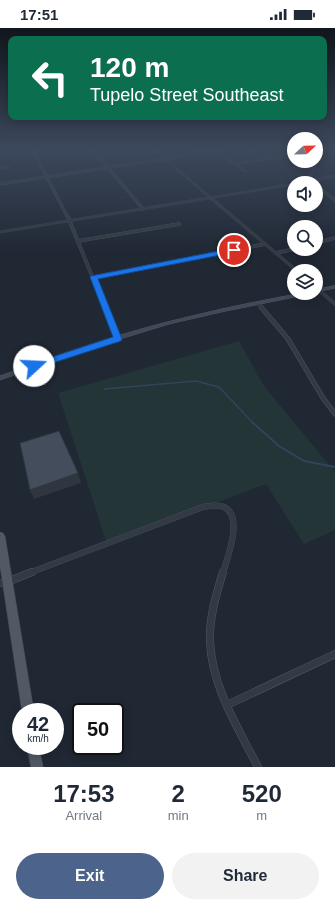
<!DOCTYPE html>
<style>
:root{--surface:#fff;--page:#f2f2f3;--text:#1f2937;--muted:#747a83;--accent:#4c648b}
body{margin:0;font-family:Helvetica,sans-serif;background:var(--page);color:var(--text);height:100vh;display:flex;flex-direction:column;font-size:15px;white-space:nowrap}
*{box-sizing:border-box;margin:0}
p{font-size:13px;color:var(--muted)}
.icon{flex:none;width:22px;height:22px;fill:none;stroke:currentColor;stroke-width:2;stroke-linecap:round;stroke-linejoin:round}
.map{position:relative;height:739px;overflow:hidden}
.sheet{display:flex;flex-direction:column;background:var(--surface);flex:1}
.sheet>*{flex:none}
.top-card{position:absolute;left:8px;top:8px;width:319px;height:84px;border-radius:8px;box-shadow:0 2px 10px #0003;background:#0b6e4f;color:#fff;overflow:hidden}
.needle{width:26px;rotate:68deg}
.tools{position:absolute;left:287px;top:104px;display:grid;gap:8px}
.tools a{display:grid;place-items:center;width:36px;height:36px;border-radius:50%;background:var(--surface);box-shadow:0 2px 10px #0003;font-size:20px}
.speed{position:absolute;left:12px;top:675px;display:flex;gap:8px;font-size:20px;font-weight:700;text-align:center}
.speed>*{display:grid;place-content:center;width:52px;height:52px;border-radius:50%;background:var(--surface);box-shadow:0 2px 10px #0003;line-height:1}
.speed small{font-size:10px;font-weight:400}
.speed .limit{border:2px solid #111;border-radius:6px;background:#fff;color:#111}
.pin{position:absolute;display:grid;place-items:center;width:34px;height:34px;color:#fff;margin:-17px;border:2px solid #fff;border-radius:50%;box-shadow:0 1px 4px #0007}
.me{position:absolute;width:44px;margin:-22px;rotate:70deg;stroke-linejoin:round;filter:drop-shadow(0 0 3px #0008)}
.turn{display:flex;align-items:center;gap:14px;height:84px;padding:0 16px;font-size:18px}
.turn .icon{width:52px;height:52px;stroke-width:2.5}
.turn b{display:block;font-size:28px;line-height:34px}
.eta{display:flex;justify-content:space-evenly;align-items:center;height:68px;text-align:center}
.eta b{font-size:24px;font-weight:800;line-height:28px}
.cta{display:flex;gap:8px;margin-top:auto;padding:8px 16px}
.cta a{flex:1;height:46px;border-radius:24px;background:var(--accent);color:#fff;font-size:16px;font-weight:800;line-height:46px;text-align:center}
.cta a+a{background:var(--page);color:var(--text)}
.status{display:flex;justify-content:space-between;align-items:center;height:28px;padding:0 20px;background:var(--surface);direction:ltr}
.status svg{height:11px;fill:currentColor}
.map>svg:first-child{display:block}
.green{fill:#233536}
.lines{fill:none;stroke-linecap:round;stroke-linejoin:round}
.stream-far1{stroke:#34435b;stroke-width:1.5}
.stream{stroke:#34435b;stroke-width:2}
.minor-far4-casing{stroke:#505763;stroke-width:3}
.minor-far3-casing{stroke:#505763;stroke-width:3.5}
.minor-far2-casing{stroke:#505763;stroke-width:5}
.minor-far1-casing{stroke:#505763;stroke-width:6}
.minor-casing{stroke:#505763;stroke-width:8}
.tertiary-casing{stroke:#505763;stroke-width:0.5}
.secondary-casing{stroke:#505763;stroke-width:1}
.primary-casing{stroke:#3c434e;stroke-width:1}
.minor-far4{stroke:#333a45;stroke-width:2.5}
.minor-far3{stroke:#333a45;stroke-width:3}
.minor-far2{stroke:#333a45;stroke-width:4}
.minor-far1{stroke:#333a45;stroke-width:5.5}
.minor{stroke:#333a45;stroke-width:7}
.tertiary{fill:#333a45;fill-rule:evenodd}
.secondary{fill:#414958;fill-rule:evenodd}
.primary{fill:#515965;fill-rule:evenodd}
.shaded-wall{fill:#2f3640}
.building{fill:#434d5c;stroke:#2f3640}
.route{fill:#1a73e8;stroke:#114b97}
</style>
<div class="status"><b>17:51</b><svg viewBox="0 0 49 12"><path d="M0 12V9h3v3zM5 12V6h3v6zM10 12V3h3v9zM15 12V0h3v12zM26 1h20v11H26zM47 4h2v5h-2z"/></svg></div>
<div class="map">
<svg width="335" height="739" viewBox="0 0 335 739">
<rect width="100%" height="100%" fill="#202834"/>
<!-- green -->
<polygon class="green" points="239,313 264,358 335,444 335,502 304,516 266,456 107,516 58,365"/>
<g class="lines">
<!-- stream-far1 -->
<polyline class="stream-far1" points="104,361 196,353 219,359 253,395"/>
<!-- stream -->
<polyline class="stream" points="252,394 279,418 304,433 335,439"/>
<!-- minor-far4 casing -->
<g class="minor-far4-casing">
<g id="minor-far4">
<polyline points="32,120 68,190"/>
<polyline points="89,120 100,130 143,181"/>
<polyline points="215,122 245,143"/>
<polyline points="313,133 314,139 310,148 313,155"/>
<polyline points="235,136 294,126"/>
<polyline points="0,140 8,139"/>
<polyline points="0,156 164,131 218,120"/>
<polyline points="316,158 335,172"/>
</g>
</g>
<!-- minor-far3 casing -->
<g class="minor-far3-casing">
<g id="minor-far3">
<polyline points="68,189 105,280"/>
<polyline points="78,213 179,196"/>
<polyline points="316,215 335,210"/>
<polyline points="276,225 294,221"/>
<polyline points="94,249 265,216"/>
<polyline points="320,263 335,276"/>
<polyline points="259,276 262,280"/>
</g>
</g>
<!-- minor-far2 casing -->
<g class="minor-far2-casing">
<g id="minor-far2">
<polyline points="105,279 118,311"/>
<polyline points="261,279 288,311 323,370 335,386"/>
</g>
</g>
<!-- minor-far1 casing -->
<g class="minor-far1-casing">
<path id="minor-far1" d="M29 545 203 479C210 478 218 476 224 479 244 488 227 531 223 545"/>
</g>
<!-- minor casing -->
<g class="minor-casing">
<g id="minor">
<path d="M223 544C216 567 209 590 210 614 212 659 238 700 258 739"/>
<polyline points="0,555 7,554 32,544"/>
<polyline points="227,677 335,626"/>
</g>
</g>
<!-- tertiary casing -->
<g class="tertiary-casing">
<g id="tertiary">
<polygon points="154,120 211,169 294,155 294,157 213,170 299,243 295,243 210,171 0,205 0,203 208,169 151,120"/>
<polygon points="335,147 335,149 302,155 295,155"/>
</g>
</g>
<!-- secondary casing -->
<g class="secondary-casing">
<g id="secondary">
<polygon points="335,258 335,260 316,264 316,262"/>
<path d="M302 265H311L309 266 221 284 169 296 97 318 0 352V348C63 325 126 303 192 288 228 279 265 272 302 265Z"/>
</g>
</g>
<!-- primary casing -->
<g class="primary-casing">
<g id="primary">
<polygon points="0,504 3,505 5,508 34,684 22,684 0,538"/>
<polygon points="27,718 39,718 43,739 31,739"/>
</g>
</g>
<!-- minor-far4 -->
<use href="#minor-far4" class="minor-far4"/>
<!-- minor-far3 -->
<use href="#minor-far3" class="minor-far3"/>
<!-- minor-far2 -->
<use href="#minor-far2" class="minor-far2"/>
<!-- minor-far1 -->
<use href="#minor-far1" class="minor-far1"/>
<!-- minor -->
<use href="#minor" class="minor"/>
<!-- tertiary -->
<use href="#tertiary" class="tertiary"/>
<!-- secondary -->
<use href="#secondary" class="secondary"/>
<!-- primary -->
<use href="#primary" class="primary"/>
</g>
<!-- shaded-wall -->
<polygon class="shaded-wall" points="78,445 81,455 34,471 30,462"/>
<!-- building -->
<polygon class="building" points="59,403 78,445 30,462 20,415"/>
<!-- sky -->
<linearGradient id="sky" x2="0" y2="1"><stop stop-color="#12161d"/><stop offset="0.54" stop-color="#3c485c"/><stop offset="1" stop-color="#3c485c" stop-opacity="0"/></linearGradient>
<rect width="335" height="224" fill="url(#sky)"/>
<!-- route -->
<polygon class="route" points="234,220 237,222 236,224 98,251 122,311 121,313 34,341 29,338 31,336 113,309 90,249 91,248"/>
</svg>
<div class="tools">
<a><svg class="needle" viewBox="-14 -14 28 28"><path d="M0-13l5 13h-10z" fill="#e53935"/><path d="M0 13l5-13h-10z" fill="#747a83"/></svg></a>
<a><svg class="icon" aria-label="sound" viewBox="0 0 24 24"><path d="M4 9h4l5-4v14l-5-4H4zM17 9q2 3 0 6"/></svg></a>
<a><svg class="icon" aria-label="search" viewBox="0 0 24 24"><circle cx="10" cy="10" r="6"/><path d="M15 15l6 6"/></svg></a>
<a><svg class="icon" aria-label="layers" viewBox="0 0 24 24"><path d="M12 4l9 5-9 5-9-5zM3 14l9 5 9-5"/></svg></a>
</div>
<div class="speed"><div>42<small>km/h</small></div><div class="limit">50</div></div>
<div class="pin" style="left:234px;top:222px;background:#d93025"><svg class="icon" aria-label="arrive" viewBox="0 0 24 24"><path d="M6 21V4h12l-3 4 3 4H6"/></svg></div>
<svg class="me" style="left:34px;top:338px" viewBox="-20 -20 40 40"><circle r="19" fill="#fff"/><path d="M0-13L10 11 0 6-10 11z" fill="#1a73e8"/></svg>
<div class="top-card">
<div class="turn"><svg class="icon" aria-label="left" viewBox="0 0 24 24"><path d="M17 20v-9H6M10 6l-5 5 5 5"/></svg><div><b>120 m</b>Tupelo Street Southeast</div></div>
</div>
</div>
<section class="sheet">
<div class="eta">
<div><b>17:53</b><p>Arrival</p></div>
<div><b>2</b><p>min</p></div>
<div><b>520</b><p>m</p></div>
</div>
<div class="cta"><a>Exit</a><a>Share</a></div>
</section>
